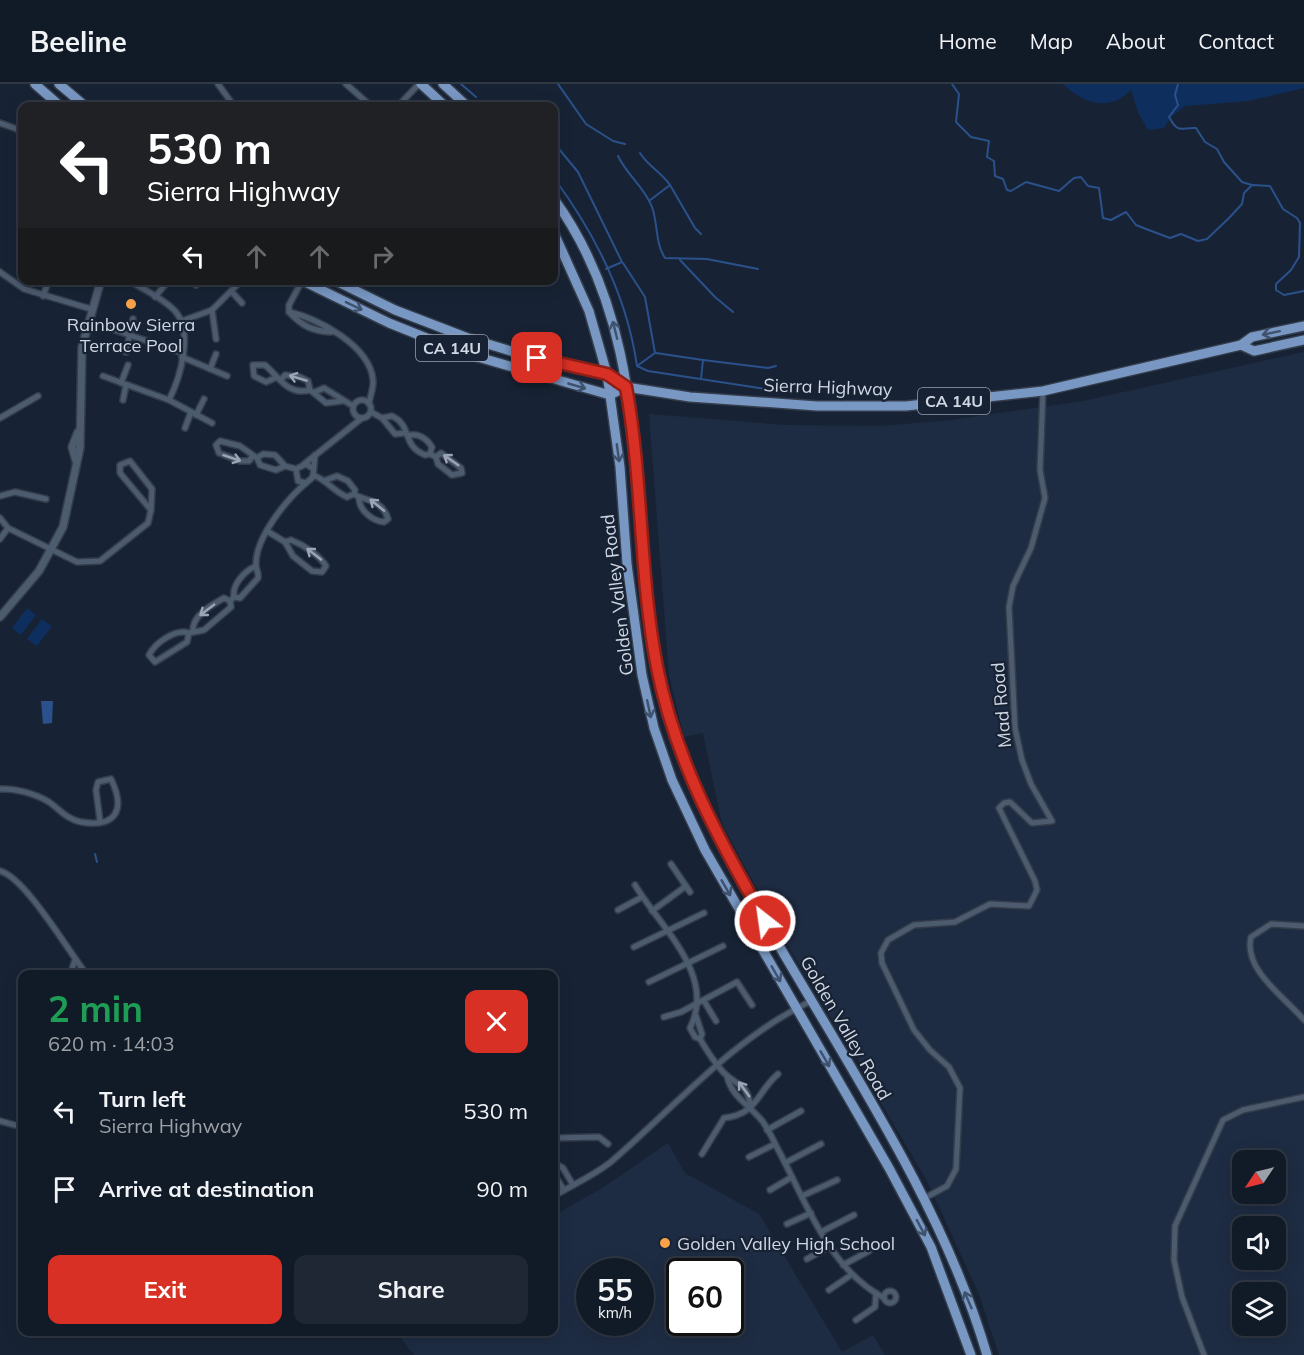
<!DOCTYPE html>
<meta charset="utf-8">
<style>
:root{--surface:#111a27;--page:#1e2733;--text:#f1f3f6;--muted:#9ca1a7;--line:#303844;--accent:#d93025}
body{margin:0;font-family:Mulish,sans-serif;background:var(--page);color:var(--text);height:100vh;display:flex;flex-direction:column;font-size:22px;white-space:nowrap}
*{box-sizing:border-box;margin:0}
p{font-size:20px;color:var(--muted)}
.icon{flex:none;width:33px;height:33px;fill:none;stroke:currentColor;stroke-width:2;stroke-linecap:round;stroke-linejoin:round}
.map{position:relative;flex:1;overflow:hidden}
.drawer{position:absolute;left:18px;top:886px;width:540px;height:366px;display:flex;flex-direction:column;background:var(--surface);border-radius:12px;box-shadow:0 3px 15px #0003,0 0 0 2px var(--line)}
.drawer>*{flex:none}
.top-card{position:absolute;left:18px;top:18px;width:540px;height:183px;border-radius:12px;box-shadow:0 3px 15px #0003,0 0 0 2px var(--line);background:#202124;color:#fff;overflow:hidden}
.needle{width:39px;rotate:235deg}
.tools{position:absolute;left:1232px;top:1066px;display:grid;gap:12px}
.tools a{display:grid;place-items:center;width:54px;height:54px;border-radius:12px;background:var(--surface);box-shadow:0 3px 15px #0003,0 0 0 2px var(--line);font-size:30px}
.speed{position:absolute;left:576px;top:1174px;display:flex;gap:12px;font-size:30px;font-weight:700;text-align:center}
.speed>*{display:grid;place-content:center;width:78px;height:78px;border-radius:50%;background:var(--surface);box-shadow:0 3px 15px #0003,0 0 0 2px var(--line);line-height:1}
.speed small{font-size:15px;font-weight:400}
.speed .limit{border:3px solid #111;border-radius:9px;background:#fff;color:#111}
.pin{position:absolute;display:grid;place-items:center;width:51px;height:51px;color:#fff;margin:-26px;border-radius:12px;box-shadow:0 3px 9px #0006}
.me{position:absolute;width:66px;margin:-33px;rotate:330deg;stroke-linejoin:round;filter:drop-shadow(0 0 4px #0008)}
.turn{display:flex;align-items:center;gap:21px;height:126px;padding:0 30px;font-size:27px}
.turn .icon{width:78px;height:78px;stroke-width:2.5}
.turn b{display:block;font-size:42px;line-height:51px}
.lanes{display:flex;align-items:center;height:57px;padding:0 30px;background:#0003;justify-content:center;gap:30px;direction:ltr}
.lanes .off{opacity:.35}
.round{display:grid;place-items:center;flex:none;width:63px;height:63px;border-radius:12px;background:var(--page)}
.head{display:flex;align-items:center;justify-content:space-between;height:102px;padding:0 30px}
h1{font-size:36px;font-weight:700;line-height:45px;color:#1e9e55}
.action{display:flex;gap:12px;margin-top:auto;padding:12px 30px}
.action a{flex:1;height:69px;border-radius:12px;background:var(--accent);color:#fff;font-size:24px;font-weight:700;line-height:69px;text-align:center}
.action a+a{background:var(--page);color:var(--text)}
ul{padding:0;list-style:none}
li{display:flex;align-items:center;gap:18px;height:78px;padding:0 30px}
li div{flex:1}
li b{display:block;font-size:22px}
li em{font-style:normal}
header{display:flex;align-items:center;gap:36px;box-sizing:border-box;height:84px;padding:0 30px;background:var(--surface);border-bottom:2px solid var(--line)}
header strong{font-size:28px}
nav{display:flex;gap:33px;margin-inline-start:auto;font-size:21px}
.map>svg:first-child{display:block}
.built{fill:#1e2c43;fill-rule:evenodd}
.green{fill:#0e2f5e}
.water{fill:#2a518b}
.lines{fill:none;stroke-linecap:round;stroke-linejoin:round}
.stream{stroke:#2a518b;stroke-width:2}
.minor-casing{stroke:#343d4b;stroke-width:8}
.tertiary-casing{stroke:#343d4b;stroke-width:10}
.primary-casing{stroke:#343d4b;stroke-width:12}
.minor{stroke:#4d5b6f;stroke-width:5}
.tertiary{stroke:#4d5b6f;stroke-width:7}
.primary{stroke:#7997c3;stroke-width:9}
.oneway{stroke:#3e516d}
.oneway2{stroke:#9ca5b5}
.route-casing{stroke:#8d1f18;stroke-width:15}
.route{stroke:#d93025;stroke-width:10}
.poi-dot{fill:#f7a149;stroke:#172334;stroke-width:2}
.labels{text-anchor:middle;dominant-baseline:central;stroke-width:4.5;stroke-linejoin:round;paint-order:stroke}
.shield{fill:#172334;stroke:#98a1ae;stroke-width:1.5}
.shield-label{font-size:16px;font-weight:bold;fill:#d0d7e3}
.poi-label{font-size:18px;fill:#d0d7e3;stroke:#172334}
.street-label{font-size:18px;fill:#d0d7e3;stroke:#172334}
</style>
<header>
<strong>Beeline</strong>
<nav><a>Home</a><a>Map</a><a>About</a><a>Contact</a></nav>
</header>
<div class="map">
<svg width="1304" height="1271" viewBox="0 0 1304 1271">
<rect width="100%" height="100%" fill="#172334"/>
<!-- built -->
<g class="built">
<path d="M1304 268V1271H999L979 1210 927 1097 877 1012 854 966 840 949 784 855 722 740 703 649 684 653 669 591 649 330 784 341 881 342 951 336 1083 317ZM1242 1077H1275V1110H1242ZM1242 1143H1275V1176H1242ZM1242 1209H1275V1242H1242Z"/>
<path d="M668 1059 685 1089 759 1130 842 1268 873 1251 885 1271H414L396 1248H554V1131L601 1105ZM590 1188H640V1239H590ZM680 1188H730V1239H680Z"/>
</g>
<!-- green -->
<g class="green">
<path d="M1063 0H1304V4L1248 17 1185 22 1171 33 1164 44 1148 46 1138 28 1131 6C1110 28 1084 20 1063 0Z"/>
<polygon points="27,524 36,531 21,551 12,544"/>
<polygon points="42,535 52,542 37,562 27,555"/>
</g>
<!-- water -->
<polygon class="water" points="41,617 53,617 52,639 43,640"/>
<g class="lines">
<!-- stream -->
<g class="stream">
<polyline points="461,0 476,13"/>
<polyline points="558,0 586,40 613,57 625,60"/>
<polyline points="952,0 959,10 956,38 971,53 989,57 987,73 994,77 995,92 1003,95 1007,106 1011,107 1026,98 1059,107 1074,94 1081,93 1088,102 1099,104 1103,134 1111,136 1126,128 1136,141 1146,145 1170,154 1181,150 1198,157 1207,155 1229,134 1242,120 1244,109 1252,101 1270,102 1283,125 1297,134 1300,139 1299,173 1291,186 1276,200 1276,206 1284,211 1304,207"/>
<path d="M1178 0 1175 11 1178 21 1169 33C1179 51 1181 43 1196 44L1205 58 1217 65 1224 78 1242 98 1252 101"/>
<polyline points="480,17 486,22"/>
<polyline points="554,59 578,88 622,178 606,185"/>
<path d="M640 69C648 82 661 88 670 101"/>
<path d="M618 72C627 91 645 104 652 123 658 139 655 159 665 174L707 175 758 185"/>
<path d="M554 94C596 151 627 212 637 282L648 287 772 306"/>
<polyline points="649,117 670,101 695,144 701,150"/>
<polyline points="680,176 715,213 733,228"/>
<polyline points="623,179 645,213 655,269 637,282"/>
<polyline points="656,269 703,276"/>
<polyline points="701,295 703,276 768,284 776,282"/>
<polyline points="95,770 97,778"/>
</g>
<!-- minor casing -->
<g class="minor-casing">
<g id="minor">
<polyline points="218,0 234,22"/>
<polyline points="346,0 371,22"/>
<polyline points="398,22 419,0"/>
<polyline points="0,39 17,45 22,51"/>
<polyline points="0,188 24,205 91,225"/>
<path d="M128 196C144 206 163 214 175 227 194 248 180 294 169 316"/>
<polyline points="189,196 196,201"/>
<polyline points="492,196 502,199"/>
<polyline points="232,208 242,219"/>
<polyline points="43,212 49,196"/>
<polyline points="155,213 169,196"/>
<polyline points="212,226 216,255"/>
<polyline points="289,228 289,221 302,197"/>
<polyline points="182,237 212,226 242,196"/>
<polyline points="109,244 182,269"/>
<path d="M331 248C312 247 302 242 289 228 318 234 370 262 373 296 374 303 370 312 369 320"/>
<polyline points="126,268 133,235"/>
<polyline points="182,273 227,292"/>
<polyline points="210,285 216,270"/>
<polyline points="103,292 169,316 212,339"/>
<path d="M275 294 266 298 254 292 253 281H265C279 293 288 312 310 306L326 319 342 317"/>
<polyline points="281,296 285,291 300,293 308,297 310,306"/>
<polyline points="121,299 128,281"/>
<polyline points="315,308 324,304 353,322"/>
<polyline points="123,316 126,301"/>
<circle cx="362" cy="325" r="9"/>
<polyline points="371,328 382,334 395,350 405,349"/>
<polyline points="196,331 204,315"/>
<polyline points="0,334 38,312"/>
<path d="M382 334 392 332C413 342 401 361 425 371L430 370 436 373 438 380 452 391 462 389 461 384 441 369 436 373"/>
<polyline points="185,344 191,328"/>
<path d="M408 352C418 348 427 355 432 363L430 370"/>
<polyline points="252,373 249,377 240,377 219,369 216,361 220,357 240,362 257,374 263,370 275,371 285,382 296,385"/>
<polyline points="257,374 260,381 276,386 285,382"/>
<polygon points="130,377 152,405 151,426 120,389 120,381"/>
<polyline points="303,381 362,334"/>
<polyline points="312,384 306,380 296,385 298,397 306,399 313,393 315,371"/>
<path d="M313 391C327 396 333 407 347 413L354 410"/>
<path d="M326 396 337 392 348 397 355 406 354 410C363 417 382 414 388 435L384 438C372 437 359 426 359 414"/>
<polyline points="0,412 15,408 46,415"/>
<polyline points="0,434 8,444 77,478 100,477 148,439 151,426"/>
<path d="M267 447 285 458 293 472 312 487 322 488 326 482C319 471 304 461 291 456L285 458"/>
<polyline points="0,455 8,444"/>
<path d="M234 513C232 501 244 487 256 482"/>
<path d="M193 547C192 531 212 521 224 514L230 517"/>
<path d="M189 549C176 544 155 559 149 571L155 578 187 558 189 549 204 546 231 523 230 517 234 513 240 514 258 494C259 489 256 486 256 481 255 454 286 416 306 399"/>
<path d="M0 705C15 704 36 710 49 718 59 725 68 736 81 738 116 744 126 726 111 695L98 698 96 706 100 737"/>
<polyline points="671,780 690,808"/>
<path d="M0 787C25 793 69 868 87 891"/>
<path d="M635 801C660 843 717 891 690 944L695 953 700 955C707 967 714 978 723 988 738 1004 747 996 751 1025"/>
<polyline points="618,826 642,813"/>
<polyline points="652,827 686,802"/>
<path d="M1304 842 1271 840 1251 853C1243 886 1285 913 1304 936"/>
<polyline points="634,863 704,829"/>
<polyline points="70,891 75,876"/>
<polyline points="649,898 723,862"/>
<polyline points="704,917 716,937"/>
<polyline points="696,932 702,950 700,955"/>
<polyline points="664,933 681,928 737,898 752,921"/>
<path d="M727 992C731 1013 751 1022 763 1038 770 1048 775 1060 781 1071 808 1123 830 1185 884 1214"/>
<polyline points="0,1037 22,1043"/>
<polyline points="767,1046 801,1027"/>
<polyline points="554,1054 599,1053 608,1060"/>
<path d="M702 1070 724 1034C758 1030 756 1009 778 990"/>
<polyline points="749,1073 775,1060"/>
<polyline points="554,1079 563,1084 573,1101"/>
<polyline points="785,1079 821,1060"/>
<polyline points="554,1090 564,1106"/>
<polyline points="770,1106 792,1093"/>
<path d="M554 1112C572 1101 595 1091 612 1077 677 1021 732 955 811 917"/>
<polyline points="802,1112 837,1096"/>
<polyline points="923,1115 947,1102 956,1085 960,1004 949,983 930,966 914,946 882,879 881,869 888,856 914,841 955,838 990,820 1029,822 1037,806 1035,797 999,724 1004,719 1010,718 1032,739 1052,737 1031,700 1022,676 1015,644 1009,523 1013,502 1031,464 1045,414 1040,386 1043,307"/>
<polyline points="787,1140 811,1129"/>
<polyline points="821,1148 854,1131"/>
<polyline points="807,1175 830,1162"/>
<polyline points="843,1181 869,1167"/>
<polyline points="829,1206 851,1191"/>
<circle cx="890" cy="1213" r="6"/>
<polyline points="856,1236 875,1223 876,1209"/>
<polyline points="1204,1271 1182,1213 1174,1176 1175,1142 1223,1036 1243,1026 1304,1013"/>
</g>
</g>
<!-- tertiary casing -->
<g class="tertiary-casing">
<g id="tertiary">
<polyline points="76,377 72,363 78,348"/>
<polyline points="0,533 39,487 63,443 80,364 82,263 101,196"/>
</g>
</g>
<!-- primary casing -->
<g class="primary-casing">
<g id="primary">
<polyline points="35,0 60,22"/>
<polyline points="59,0 85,22"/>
<polyline points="421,0 445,22"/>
<polyline points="443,0 467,22"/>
<path d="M554 115C668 272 617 468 672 643 694 713 731 777 767 841 845 977 943 1120 987 1271"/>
<polyline points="554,149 589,227 607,290 620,383 627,480 642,591 654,644 672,696 705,766 889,1084 931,1163 971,1271"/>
<polyline points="301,196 389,239 464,269 610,311 626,303"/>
<polyline points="334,196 395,226 468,254 537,275 607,290 626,303 690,313 817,322 906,322 1043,307 1241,261 1252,253 1304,242"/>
<polyline points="1241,261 1254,267 1304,256"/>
</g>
</g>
<!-- minor -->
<use href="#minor" class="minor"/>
<!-- tertiary -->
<use href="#tertiary" class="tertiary"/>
<!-- primary -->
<use href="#primary" class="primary"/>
</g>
<!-- one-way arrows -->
<defs><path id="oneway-shaft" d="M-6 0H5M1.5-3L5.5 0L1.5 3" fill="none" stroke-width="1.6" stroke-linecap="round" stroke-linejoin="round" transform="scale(1.5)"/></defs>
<g class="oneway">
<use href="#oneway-shaft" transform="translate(354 222) rotate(26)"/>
<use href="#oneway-shaft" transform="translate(615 246) rotate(-104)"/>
<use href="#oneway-shaft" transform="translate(1271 249) rotate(168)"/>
<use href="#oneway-shaft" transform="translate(577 302) rotate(16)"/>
<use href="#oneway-shaft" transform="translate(618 369) rotate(82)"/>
<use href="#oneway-shaft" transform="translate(649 625) rotate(78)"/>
<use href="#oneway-shaft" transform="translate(726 804) rotate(60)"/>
<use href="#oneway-shaft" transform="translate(776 890) rotate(60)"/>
<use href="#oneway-shaft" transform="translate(825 975) rotate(60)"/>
<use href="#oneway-shaft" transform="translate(921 1144) rotate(62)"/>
<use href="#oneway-shaft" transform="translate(968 1216) rotate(-113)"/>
</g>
<g class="oneway2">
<use href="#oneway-shaft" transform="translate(298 294) rotate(-163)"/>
<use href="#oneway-shaft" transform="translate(232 374) rotate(18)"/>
<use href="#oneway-shaft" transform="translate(451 376) rotate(-145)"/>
<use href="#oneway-shaft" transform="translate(377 421) rotate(-141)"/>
<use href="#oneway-shaft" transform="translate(314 470) rotate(-142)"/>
<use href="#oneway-shaft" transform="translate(207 526) rotate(143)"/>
<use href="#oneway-shaft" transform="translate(744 1005) rotate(-126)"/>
</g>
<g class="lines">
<!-- route casing -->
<g class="route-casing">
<path id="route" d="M537 274 607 290 626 303C643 396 639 491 657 583 675 676 719 756 765 837"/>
</g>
<!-- route -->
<use href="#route" class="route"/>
</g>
<!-- markers -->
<g class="poi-dot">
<circle cx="131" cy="220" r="6"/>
<circle cx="665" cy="1159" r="6"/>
</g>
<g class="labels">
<!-- shield labels -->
<g class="shield">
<rect x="416" y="251" width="72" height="26" rx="4.5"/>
<rect x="918" y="304" width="72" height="26" rx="4.5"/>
</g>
<g class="shield-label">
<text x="452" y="264">CA 14U</text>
<text x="954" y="317">CA 14U</text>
</g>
<!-- poi labels -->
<g class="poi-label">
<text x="131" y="240">Rainbow Sierra<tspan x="131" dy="21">Terrace Pool</tspan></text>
<text x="677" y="1159" text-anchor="start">Golden Valley High School</text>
</g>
<!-- street labels -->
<g class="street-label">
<text transform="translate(828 303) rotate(2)">Sierra Highway</text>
<text transform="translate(617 511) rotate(-97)">Golden Valley Road</text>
<text transform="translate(1001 621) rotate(-95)">Mad Road</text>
<text transform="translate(846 944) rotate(60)">Golden Valley Road</text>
</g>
</g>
</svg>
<div class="tools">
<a><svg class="needle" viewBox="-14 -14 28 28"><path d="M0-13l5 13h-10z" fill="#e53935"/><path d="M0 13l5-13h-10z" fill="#9ca1a7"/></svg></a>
<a><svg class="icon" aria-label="sound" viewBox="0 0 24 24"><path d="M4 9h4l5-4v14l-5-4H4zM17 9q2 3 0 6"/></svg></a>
<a><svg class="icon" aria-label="layers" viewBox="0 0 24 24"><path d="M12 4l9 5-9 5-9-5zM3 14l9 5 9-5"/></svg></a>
</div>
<div class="speed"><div>55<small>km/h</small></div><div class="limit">60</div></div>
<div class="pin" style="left:537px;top:274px;background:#d93025"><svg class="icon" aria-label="arrive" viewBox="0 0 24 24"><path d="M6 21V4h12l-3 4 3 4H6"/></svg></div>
<svg class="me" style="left:765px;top:837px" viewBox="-20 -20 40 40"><circle r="17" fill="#d93025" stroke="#fff" stroke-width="3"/><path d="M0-11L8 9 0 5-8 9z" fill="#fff"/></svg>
<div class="top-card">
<div class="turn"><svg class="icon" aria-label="left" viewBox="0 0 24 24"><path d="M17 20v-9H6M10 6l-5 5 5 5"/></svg><div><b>530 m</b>Sierra Highway</div></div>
<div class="lanes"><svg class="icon" aria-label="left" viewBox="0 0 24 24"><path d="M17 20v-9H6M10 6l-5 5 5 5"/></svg><svg class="icon off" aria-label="ahead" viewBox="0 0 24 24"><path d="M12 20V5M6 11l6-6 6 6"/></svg><svg class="icon off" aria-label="ahead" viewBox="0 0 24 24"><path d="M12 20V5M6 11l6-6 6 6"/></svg><svg class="icon off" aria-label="right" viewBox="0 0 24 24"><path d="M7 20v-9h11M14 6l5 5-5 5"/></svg></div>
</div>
<section class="drawer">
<div class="head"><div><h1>2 min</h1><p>620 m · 14:03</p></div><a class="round" style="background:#d93025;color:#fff"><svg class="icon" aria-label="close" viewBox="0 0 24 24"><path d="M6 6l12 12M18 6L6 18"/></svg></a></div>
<ul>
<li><svg class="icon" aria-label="left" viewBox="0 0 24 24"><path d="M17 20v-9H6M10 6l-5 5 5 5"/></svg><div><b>Turn left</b><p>Sierra Highway</p></div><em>530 m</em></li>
<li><svg class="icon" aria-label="arrive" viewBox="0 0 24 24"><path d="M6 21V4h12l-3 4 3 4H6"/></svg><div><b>Arrive at destination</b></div><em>90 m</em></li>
</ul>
<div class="action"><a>Exit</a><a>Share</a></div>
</section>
</div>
